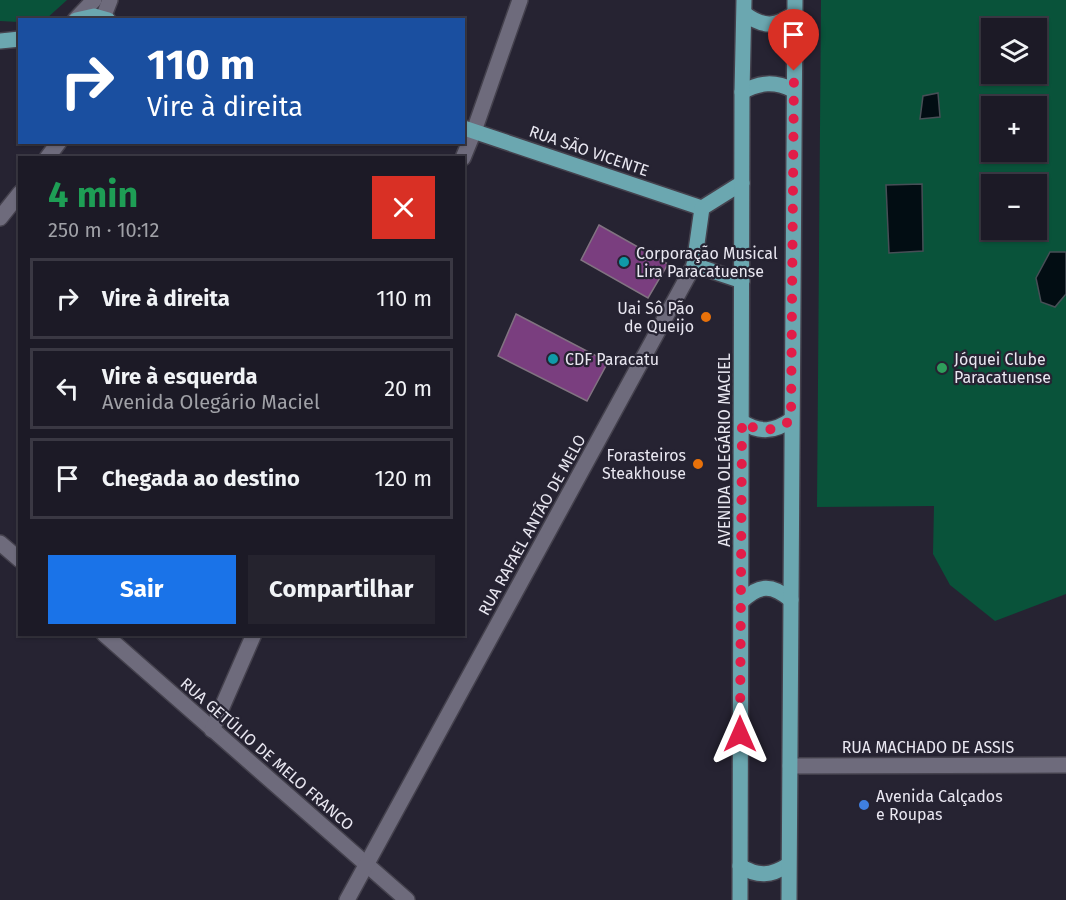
<!DOCTYPE html>
<html lang="pt">
<meta charset="utf-8">
<style>
:root{--surface:#1c1a26;--page:#25232e;--text:#f1f3f6;--muted:#a0a1a7;--line:#3a3843;--accent:#1a73e8}
body{margin:0;font-family:"Fira Sans",sans-serif;background:var(--page);color:var(--text);height:100vh;display:flex;flex-direction:column;font-size:22px;white-space:nowrap}
*{box-sizing:border-box;margin:0}
p{font-size:20px;color:var(--muted)}
.icon{flex:none;width:33px;height:33px;fill:none;stroke:currentColor;stroke-width:2;stroke-linecap:round;stroke-linejoin:round}
.map{position:relative;flex:1;overflow:hidden}
.drawer{position:absolute;left:18px;top:156px;width:447px;height:480px;display:flex;flex-direction:column;background:var(--surface);border-radius:0px;box-shadow:0 2px 4px #0004,0 0 0 2px var(--line)}
.drawer>*{flex:none}
.banner{position:absolute;left:18px;top:18px;width:447px;height:126px;border-radius:0px;box-shadow:0 2px 4px #0004,0 0 0 2px var(--line);background:#1a4fa0;color:#fff;overflow:hidden}
.fabs{position:absolute;left:981px;top:18px;display:grid;gap:12px}
.fabs a{display:grid;place-items:center;width:66px;height:66px;border-radius:0px;background:var(--surface);box-shadow:0 2px 4px #0004,0 0 0 2px var(--line);font-size:30px}
.pin{position:absolute;display:grid;place-items:center;width:51px;height:51px;color:#fff;margin:-62px -26px;border-radius:50% 50% 50% 0;rotate:-45deg;box-shadow:0 0 6px #0007}
.pin .icon{rotate:45deg}
.me{position:absolute;width:66px;margin:-33px;rotate:0deg;stroke-linejoin:round;filter:drop-shadow(0 0 4px #0008)}
.turn{display:flex;align-items:center;gap:21px;height:126px;padding:0 30px;font-size:27px}
.turn .icon{width:78px;height:78px;stroke-width:2.5}
.turn b{display:block;font-size:42px;line-height:51px}
.round{display:grid;place-items:center;flex:none;width:63px;height:63px;border-radius:0px;background:var(--page)}
.head{display:flex;align-items:center;justify-content:space-between;height:102px;padding:0 30px}
h1{font-size:36px;font-weight:700;line-height:45px;color:#1e9e55}
.cta{display:flex;gap:12px;margin-top:auto;padding:12px 30px}
.cta a{flex:1;height:69px;border-radius:0px;background:var(--accent);color:#fff;font-size:24px;font-weight:700;line-height:69px;text-align:center}
.cta a+a{background:var(--page);color:var(--text)}
ul{padding:0;list-style:none}
li{display:flex;align-items:center;gap:18px;height:81px;margin:0 12px 9px;padding:0 18px;border:3px solid var(--line);border-radius:0px}
li div{flex:1}
li b{display:block;font-size:22px}
li em{font-style:normal}
.map>svg:first-child{display:block}
.green{fill:#09533a;fill-rule:evenodd}
.water{fill:#020d13;stroke:#474e56;stroke-width:1.5}
.building{fill:#7a3e7f;stroke:#817381;stroke-width:1.5}
.lines{fill:none;stroke-linecap:round;stroke-linejoin:round}
.minor-casing{stroke:#44414d;stroke-width:18}
.major-casing{stroke:#44414d;stroke-width:18}
.minor{stroke:#6e6b7c;stroke-width:15}
.major{stroke:#6ba7b0;stroke-width:15}
.route{stroke:#e11d48;stroke-width:10;stroke-dasharray:0 18}
.culture-dot{fill:#0f9aa8;stroke:#262332;stroke-width:2}
.food-dot{fill:#e8710a;stroke:#262332;stroke-width:2}
.leisure-dot{fill:#2e9e5b;stroke:#262332;stroke-width:2}
.shop-dot{fill:#3f7fe0;stroke:#262332;stroke-width:2}
.labels{text-anchor:middle;dominant-baseline:central;stroke-width:4.5;stroke-linejoin:round;paint-order:stroke}
.street-label{font-size:16px;fill:#e9e7f1;stroke:#262332}
.poi-label{font-size:16px;fill:#e9e7f1;stroke:#262332;text-anchor:start}
</style>
<div class="map">
<svg width="1066" height="900" viewBox="0 0 1066 900">
<rect width="100%" height="100%" fill="#262332"/>
<!-- green -->
<g class="green">
<polygon points="0,0 67,0 46,19 20,20 19,22 0,21"/>
<path d="M821 0H1066V594L995 621 950 585 933 554 934 506 817 507ZM992 28H1036V74H992ZM992 106H1036V152H992ZM992 184H1036V230H992Z"/>
</g>
<!-- water -->
<g class="water">
<polygon points="938,93 940,117 920,119 923,96"/>
<polygon points="922,184 923,251 889,253 886,185"/>
<polygon points="1050,252 1066,252 1066,294 1055,307 1041,302 1036,278"/>
</g>
<!-- building -->
<g class="building">
<polygon points="599,225 668,264 648,298 581,260"/>
<polygon points="516,314 608,362 587,401 498,356"/>
</g>
<g class="lines">
<!-- minor casing -->
<g class="minor-casing">
<g id="minor">
<polyline points="103,18 110,0"/>
<polyline points="75,20 94,0"/>
<polyline points="47,158 59,142"/>
<polyline points="463,158 474,131 520,0"/>
<polyline points="0,218 20,193"/>
<polyline points="0,543 20,560"/>
<polyline points="104,634 407,900"/>
<polyline points="212,730 254,634"/>
<polyline points="790,766 1066,765"/>
<polyline points="347,900 694,265"/>
</g>
</g>
<!-- major casing -->
<g class="major-casing">
<g id="major">
<path d="M745 14C764 28 776 27 795 13"/>
<polyline points="76,20 94,16 108,20"/>
<polyline points="0,41 20,39"/>
<path d="M742 92C760 82 775 81 793 90"/>
<polyline points="464,128 702,208"/>
<polyline points="742,183 702,208 694,265 742,281"/>
<path d="M742 422C760 433 774 432 791 420"/>
<path d="M741 602C759 584 772 584 791 600"/>
<path d="M740 866C758 877 771 876 788 865"/>
<polyline points="740,900 742,92 744,0"/>
<polyline points="789,900 795,0"/>
</g>
</g>
<!-- minor -->
<use href="#minor" class="minor"/>
<!-- major -->
<use href="#major" class="major"/>
</g>
<g class="lines">
<!-- route -->
<path class="route" d="M740 734 742 422C760 433 774 432 791 420L794 71"/>
</g>
<!-- markers -->
<g class="culture-dot">
<circle cx="624" cy="262" r="6"/>
<circle cx="553" cy="359" r="6"/>
</g>
<g class="food-dot">
<circle cx="706" cy="317" r="6"/>
<circle cx="698" cy="464" r="6"/>
</g>
<circle class="leisure-dot" cx="942" cy="368" r="6"/>
<circle class="shop-dot" cx="864" cy="805" r="6"/>
<g class="labels">
<!-- street labels -->
<g class="street-label">
<text transform="translate(589 151) rotate(19)">RUA SÃO VICENTE</text>
<text transform="translate(724 450) rotate(-90)">AVENIDA OLEGÁRIO MACIEL</text>
<text transform="translate(532 525) rotate(-61)">RUA RAFAEL ANTÃO DE MELO</text>
<text x="928" y="747">RUA MACHADO DE ASSIS</text>
<text transform="translate(267 754) rotate(41)">RUA GETÚLIO DE MELO FRANCO</text>
</g>
<!-- poi labels -->
<g class="poi-label">
<text x="636" y="253">Corporação Musical<tspan x="636" dy="18">Lira Paracatuense</tspan></text>
<text x="694" y="308" text-anchor="end">Uai Sô Pão<tspan x="694" dy="18">de Queijo</tspan></text>
<text x="565" y="359">CDF Paracatu</text>
<text x="954" y="359">Jóquei Clube<tspan x="954" dy="18">Paracatuense</tspan></text>
<text x="686" y="455" text-anchor="end">Forasteiros<tspan x="686" dy="18">Steakhouse</tspan></text>
<text x="876" y="796">Avenida Calçados<tspan x="876" dy="18">e Roupas</tspan></text>
</g>
</g>
</svg>
<div class="fabs">
<a><svg class="icon" aria-label="layers" viewBox="0 0 24 24"><path d="M12 4l9 5-9 5-9-5zM3 14l9 5 9-5"/></svg></a>
<a>+</a>
<a>−</a>
</div>
<div class="pin" style="left:794px;top:71px;background:#d93025"><svg class="icon" aria-label="arrive" viewBox="0 0 24 24"><path d="M6 21V4h12l-3 4 3 4H6"/></svg></div>
<svg class="me" style="left:740px;top:734px" viewBox="-20 -20 40 40"><path d="M0-17L14 15 0 8-14 15z" fill="#e11d48" stroke="#fff" stroke-width="4"/></svg>
<div class="banner">
<div class="turn"><svg class="icon" aria-label="right" viewBox="0 0 24 24"><path d="M7 20v-9h11M14 6l5 5-5 5"/></svg><div><b>110 m</b>Vire à direita</div></div>
</div>
<section class="drawer">
<div class="head"><div><h1>4 min</h1><p>250 m · 10:12</p></div><a class="round" style="background:#d93025;color:#fff"><svg class="icon" aria-label="close" viewBox="0 0 24 24"><path d="M6 6l12 12M18 6L6 18"/></svg></a></div>
<ul>
<li><svg class="icon" aria-label="right" viewBox="0 0 24 24"><path d="M7 20v-9h11M14 6l5 5-5 5"/></svg><div><b>Vire à direita</b></div><em>110 m</em></li>
<li><svg class="icon" aria-label="left" viewBox="0 0 24 24"><path d="M17 20v-9H6M10 6l-5 5 5 5"/></svg><div><b>Vire à esquerda</b><p>Avenida Olegário Maciel</p></div><em>20 m</em></li>
<li><svg class="icon" aria-label="arrive" viewBox="0 0 24 24"><path d="M6 21V4h12l-3 4 3 4H6"/></svg><div><b>Chegada ao destino</b></div><em>120 m</em></li>
</ul>
<div class="cta"><a>Sair</a><a>Compartilhar</a></div>
</section>
</div>
